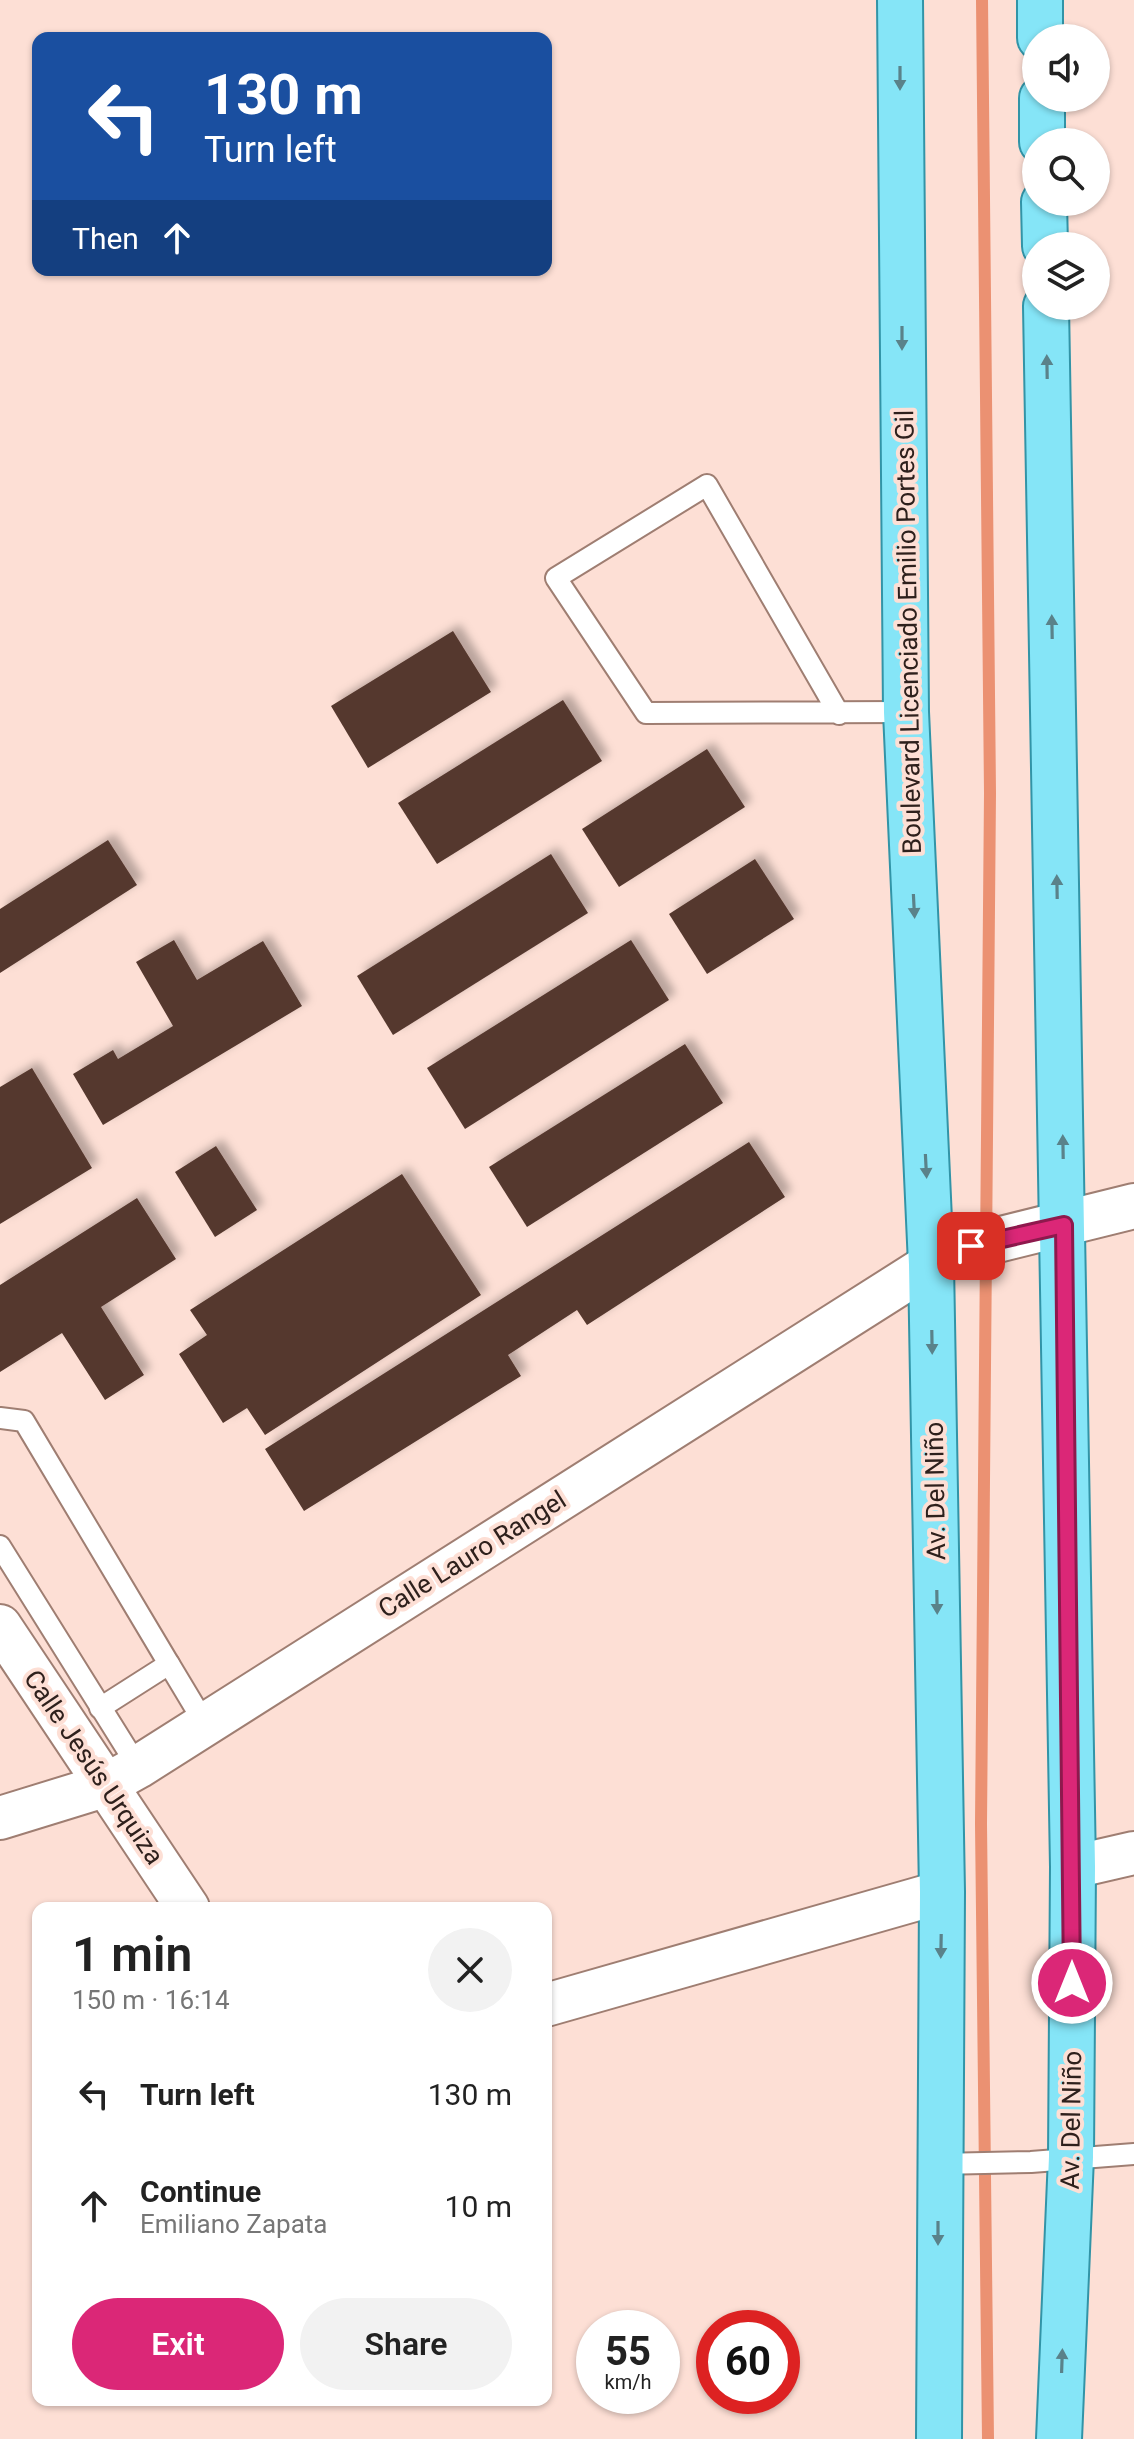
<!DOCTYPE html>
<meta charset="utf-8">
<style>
:root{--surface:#fff;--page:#f2f2f2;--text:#222;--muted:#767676;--accent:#db2777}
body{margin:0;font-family:Roboto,sans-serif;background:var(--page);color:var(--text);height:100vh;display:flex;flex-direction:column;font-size:30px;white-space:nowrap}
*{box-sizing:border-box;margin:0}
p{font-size:26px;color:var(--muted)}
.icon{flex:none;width:44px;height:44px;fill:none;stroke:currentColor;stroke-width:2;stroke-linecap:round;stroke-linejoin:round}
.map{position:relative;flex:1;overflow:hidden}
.drawer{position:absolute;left:32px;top:1902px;width:520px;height:504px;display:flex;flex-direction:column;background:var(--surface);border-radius:16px;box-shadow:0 2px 6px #0004}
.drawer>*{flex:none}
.top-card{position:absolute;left:32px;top:32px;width:520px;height:244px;border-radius:16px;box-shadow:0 2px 6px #0004;background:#1a4fa0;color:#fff;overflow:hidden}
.fabs{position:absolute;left:1022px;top:24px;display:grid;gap:16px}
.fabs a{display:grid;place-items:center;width:88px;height:88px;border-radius:50%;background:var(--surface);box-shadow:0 2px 6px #0004;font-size:40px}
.speed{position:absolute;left:576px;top:2310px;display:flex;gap:16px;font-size:40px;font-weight:700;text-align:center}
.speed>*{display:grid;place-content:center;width:104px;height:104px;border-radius:50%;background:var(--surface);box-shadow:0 2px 6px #0004;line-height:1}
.speed small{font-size:20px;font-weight:400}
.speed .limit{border:12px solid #d22;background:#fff;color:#111}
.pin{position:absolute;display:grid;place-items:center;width:68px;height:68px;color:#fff;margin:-34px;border-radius:16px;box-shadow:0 4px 12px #0006}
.me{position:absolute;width:88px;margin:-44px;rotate:0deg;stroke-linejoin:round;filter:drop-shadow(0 0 6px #0008)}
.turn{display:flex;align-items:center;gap:28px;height:168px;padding:0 40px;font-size:36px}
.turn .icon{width:104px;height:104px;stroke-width:2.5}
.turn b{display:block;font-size:56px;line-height:68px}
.then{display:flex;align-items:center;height:76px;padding:0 40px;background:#0003;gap:16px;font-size:30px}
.round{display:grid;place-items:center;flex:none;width:84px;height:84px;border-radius:42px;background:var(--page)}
.summary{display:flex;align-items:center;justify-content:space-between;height:136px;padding:0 40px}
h1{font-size:48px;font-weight:600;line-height:60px}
.action{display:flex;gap:16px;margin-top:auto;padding:16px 40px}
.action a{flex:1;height:92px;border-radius:48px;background:var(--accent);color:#fff;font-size:32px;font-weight:600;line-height:92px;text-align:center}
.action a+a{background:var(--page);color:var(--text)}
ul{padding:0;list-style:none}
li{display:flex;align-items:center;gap:24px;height:112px;padding:0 40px}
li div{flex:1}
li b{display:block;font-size:30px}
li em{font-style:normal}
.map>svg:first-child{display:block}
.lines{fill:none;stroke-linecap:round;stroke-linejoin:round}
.stream{stroke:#eb9172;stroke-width:12}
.building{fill:#55382e;filter:url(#shadow)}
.lane-casing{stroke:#9f7e72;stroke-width:24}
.street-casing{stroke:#9f7e72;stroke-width:46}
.secondary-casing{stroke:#9f7e72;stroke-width:48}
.primary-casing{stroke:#3294a7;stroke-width:48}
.lane{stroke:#fff;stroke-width:20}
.street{stroke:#fff;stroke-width:42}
.secondary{stroke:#fff;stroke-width:44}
.primary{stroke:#85e5f7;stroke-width:44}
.oneway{fill:#5a828a}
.route-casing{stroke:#8e194d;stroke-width:20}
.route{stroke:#db2777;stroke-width:14}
.labels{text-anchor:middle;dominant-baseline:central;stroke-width:8;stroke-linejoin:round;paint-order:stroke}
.street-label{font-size:26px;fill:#2e201c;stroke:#fddfd5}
</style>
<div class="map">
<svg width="1134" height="2439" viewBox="0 0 1134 2439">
<defs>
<filter id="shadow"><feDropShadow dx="7" dy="-7" stdDeviation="4" flood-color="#0004"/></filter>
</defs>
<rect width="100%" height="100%" fill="#fddfd5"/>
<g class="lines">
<!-- stream -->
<polyline class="stream" points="982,0 990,793 981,1824 988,2439"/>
</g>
<!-- building -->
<g class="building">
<polygon points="453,631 491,692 368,768 331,706"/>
<polygon points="563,700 602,761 437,864 398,803"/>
<polygon points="707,749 745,807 619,887 582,829"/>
<polygon points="108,840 137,885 0,973 0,909"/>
<polygon points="551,854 588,913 393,1035 357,976"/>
<polygon points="755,859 794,919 707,974 669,914"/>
<polygon points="174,940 197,980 263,941 302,1006 103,1125 73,1074 113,1050 118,1059 173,1026 136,962"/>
<polygon points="631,940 669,1000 465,1129 427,1068"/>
<polygon points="685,1044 723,1103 527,1227 489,1167"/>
<polygon points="32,1068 92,1168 0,1224 0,1087"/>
<polygon points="749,1142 785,1197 587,1325 577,1310 508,1355 521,1376 304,1511 265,1449"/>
<polygon points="216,1146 257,1210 215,1237 175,1172"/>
<polygon points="402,1174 481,1295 265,1435 247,1408 223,1423 179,1354 207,1335 190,1310"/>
<polygon points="137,1198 176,1259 101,1307 144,1375 105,1400 62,1333 0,1372 0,1285"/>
</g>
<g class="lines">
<!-- lane casing -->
<g class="lane-casing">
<g id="lane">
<polyline points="839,714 707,485 556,578 646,713 906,712"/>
<polyline points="0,1418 24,1421 169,1664 100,1708"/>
<polyline points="0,1546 138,1767"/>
<polyline points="169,1664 205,1724"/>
<polyline points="939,2164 1031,2162 1134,2154"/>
</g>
</g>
<!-- street casing -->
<g class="street-casing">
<g id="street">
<polyline points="0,1626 188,1908"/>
<polyline points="0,1818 104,1786 138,1767 931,1264"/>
<polyline points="1073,1867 1134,1853"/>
<polyline points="546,2005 942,1892"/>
</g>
</g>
<!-- secondary casing -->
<g class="secondary-casing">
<polyline id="secondary" points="931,1264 949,1252 1134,1206"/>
</g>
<!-- primary casing -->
<g class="primary-casing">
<g id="primary">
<polyline points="900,0 906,712 931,1264 942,1892 939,2439"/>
<polyline points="1040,0 1040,38"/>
<polyline points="1042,98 1042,142"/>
<polyline points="1044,202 1045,246"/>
<polyline points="1046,306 1073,1867 1071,2157 1059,2439"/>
</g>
</g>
<!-- lane -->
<use href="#lane" class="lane"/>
<!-- street -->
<use href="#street" class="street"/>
<!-- secondary -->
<use href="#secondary" class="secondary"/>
<!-- primary -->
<use href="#primary" class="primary"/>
</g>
<!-- one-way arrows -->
<defs><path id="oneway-solid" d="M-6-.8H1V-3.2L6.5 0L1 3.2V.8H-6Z" transform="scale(2)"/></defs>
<g class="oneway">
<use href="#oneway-solid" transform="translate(900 78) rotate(90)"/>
<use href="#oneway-solid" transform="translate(902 338) rotate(90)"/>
<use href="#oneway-solid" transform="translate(1047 367) rotate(-91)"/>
<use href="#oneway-solid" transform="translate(1052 627) rotate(-91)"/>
<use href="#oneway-solid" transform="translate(1057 887) rotate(-91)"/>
<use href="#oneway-solid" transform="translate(914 906) rotate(87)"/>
<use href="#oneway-solid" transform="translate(1063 1147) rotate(-91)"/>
<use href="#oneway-solid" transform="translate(926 1166) rotate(87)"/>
<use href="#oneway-solid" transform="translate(932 1342) rotate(89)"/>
<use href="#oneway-solid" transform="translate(937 1602) rotate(89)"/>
<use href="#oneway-solid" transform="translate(941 1946) rotate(91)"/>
<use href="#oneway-solid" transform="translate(938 2233) rotate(90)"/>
<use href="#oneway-solid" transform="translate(1062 2361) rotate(-88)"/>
</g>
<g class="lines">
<!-- route casing -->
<g class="route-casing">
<polyline id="route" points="971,1246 1064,1225 1072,1983"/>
</g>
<!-- route -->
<use href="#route" class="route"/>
</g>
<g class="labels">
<!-- street labels -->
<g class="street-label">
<text transform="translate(908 632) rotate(-91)">Boulevard Licenciado Emilio Portes Gil</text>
<text transform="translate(935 1491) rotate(-91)">Av. Del Niño</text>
<text transform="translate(472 1554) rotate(-32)">Calle Lauro Rangel</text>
<text transform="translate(94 1767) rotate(56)">Calle Jesús Urquiza</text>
<text transform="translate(1071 2120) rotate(-89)">Av. Del Niño</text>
</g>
</g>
</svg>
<div class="fabs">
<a><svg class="icon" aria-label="sound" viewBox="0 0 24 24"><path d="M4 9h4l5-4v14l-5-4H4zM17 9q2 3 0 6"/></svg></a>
<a><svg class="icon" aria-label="search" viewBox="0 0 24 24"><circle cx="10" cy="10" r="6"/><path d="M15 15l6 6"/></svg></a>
<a><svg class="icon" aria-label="layers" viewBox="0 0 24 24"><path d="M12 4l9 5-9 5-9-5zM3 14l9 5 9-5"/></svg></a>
</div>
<div class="speed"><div>55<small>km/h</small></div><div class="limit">60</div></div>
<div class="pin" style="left:971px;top:1246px;background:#d93025"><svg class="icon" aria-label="arrive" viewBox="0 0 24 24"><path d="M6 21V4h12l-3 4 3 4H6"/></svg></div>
<svg class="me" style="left:1072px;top:1983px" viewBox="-20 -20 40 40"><circle r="17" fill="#db2777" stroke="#fff" stroke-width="3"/><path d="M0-11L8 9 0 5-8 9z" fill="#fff"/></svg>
<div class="top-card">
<div class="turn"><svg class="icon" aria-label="left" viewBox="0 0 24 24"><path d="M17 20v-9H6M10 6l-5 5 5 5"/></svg><div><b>130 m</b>Turn left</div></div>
<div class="then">Then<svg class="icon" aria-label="ahead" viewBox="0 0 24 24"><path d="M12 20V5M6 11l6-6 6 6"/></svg></div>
</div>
<section class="drawer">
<div class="summary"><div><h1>1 min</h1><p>150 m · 16:14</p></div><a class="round"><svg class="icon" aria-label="close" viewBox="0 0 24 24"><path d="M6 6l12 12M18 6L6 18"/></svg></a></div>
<ul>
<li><svg class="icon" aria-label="left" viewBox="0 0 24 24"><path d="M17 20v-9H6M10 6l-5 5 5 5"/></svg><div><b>Turn left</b></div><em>130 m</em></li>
<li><svg class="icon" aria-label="ahead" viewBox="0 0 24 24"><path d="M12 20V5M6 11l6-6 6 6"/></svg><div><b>Continue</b><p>Emiliano Zapata</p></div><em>10 m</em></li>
</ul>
<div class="action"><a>Exit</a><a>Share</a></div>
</section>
</div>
